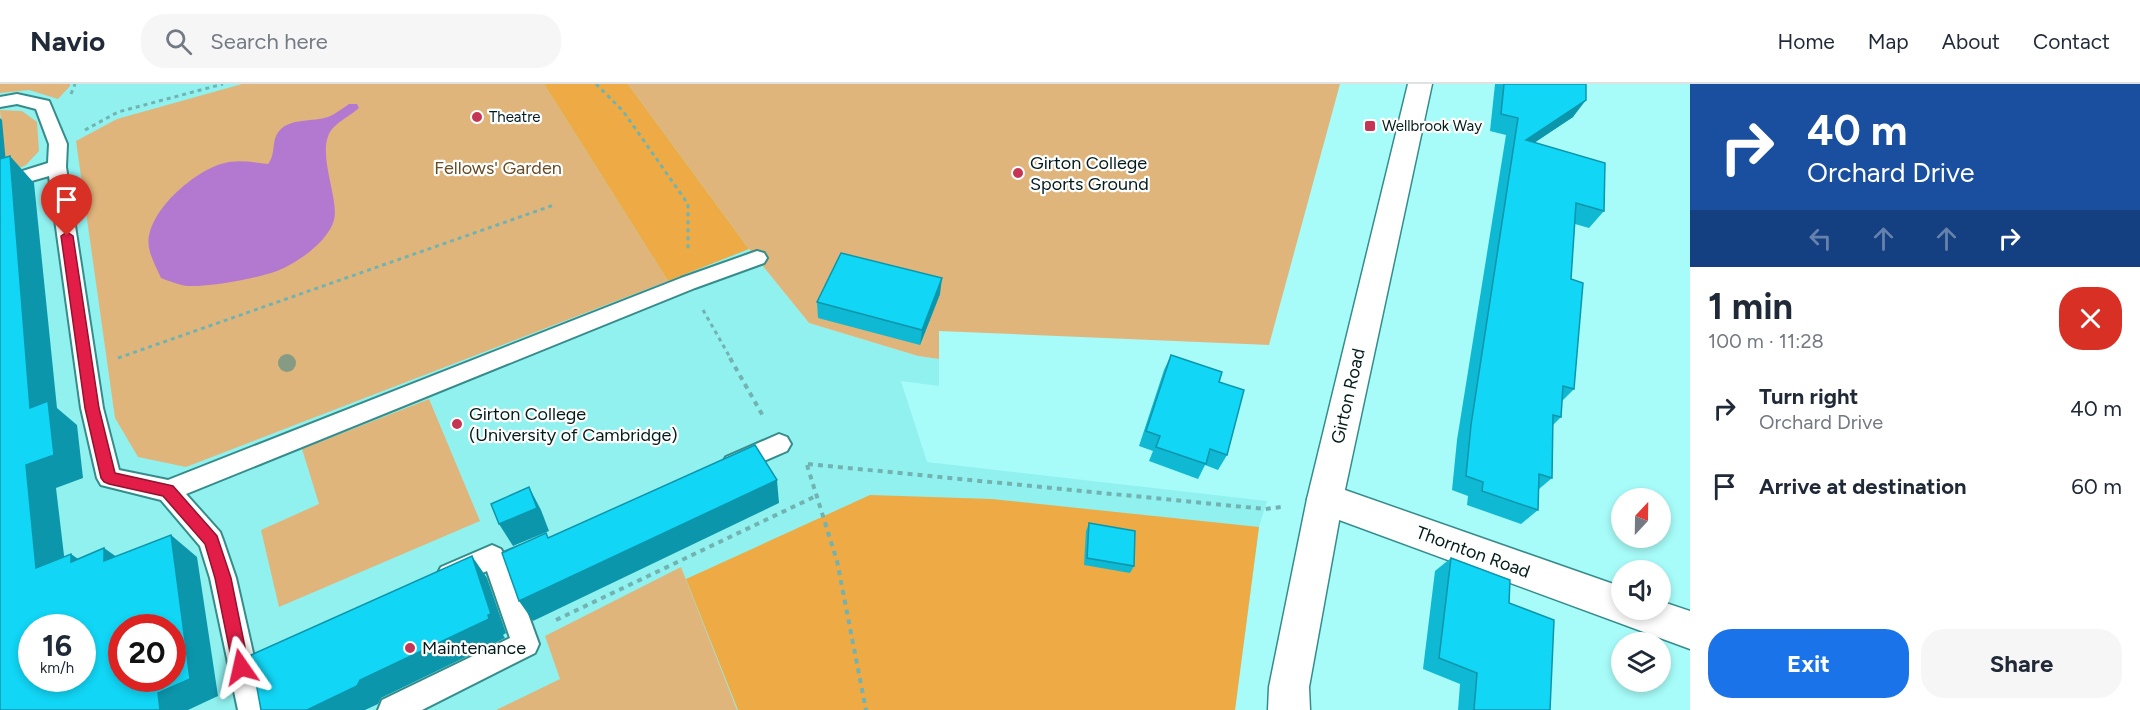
<!DOCTYPE html>
<meta charset="utf-8">
<style>
:root{--surface:#fff;--page:#f6f6f7;--text:#1f2937;--muted:#747a83;--line:#e0e1e3;--accent:#1a73e8}
body{margin:0;font-family:Figtree,sans-serif;background:var(--page);color:var(--text);height:100vh;display:flex;flex-direction:column;font-size:22px;white-space:nowrap}
*{box-sizing:border-box;margin:0}
p{font-size:20px;color:var(--muted)}
.icon{flex:none;width:33px;height:33px;fill:none;stroke:currentColor;stroke-width:2;stroke-linecap:round;stroke-linejoin:round}
.map{position:relative;flex:1;overflow:hidden}
.sheet{display:flex;flex-direction:column;background:var(--surface);width:450px}
.sheet>*{flex:none}
.hud{background:#1a4fa0;color:#fff;overflow:hidden}
.needle{width:39px;rotate:22deg}
.controls{position:absolute;left:1611px;top:404px;display:grid;gap:12px}
.controls a{display:grid;place-items:center;width:60px;height:60px;border-radius:50%;background:var(--surface);box-shadow:0 3px 9px #0003;font-size:30px}
.speed{position:absolute;left:18px;top:530px;display:flex;gap:12px;font-size:30px;font-weight:700;text-align:center}
.speed>*{display:grid;place-content:center;width:78px;height:78px;border-radius:50%;background:var(--surface);box-shadow:0 3px 9px #0003;line-height:1}
.speed small{font-size:15px;font-weight:400}
.speed .limit{border:9px solid #d22;background:#fff;color:#111}
.pin{position:absolute;display:grid;place-items:center;width:51px;height:51px;color:#fff;margin:-62px -26px;border-radius:50% 50% 50% 0;rotate:-45deg;box-shadow:0 0 6px #0007}
.pin .icon{rotate:45deg}
.me{position:absolute;width:66px;margin:-33px;rotate:349deg;stroke-linejoin:round;filter:drop-shadow(0 0 4px #0008)}
.turn{display:flex;align-items:center;gap:21px;height:126px;padding:0 18px;font-size:27px}
.turn .icon{width:78px;height:78px;stroke-width:2.5}
.turn b{display:block;font-size:42px;line-height:51px}
.lanes{display:flex;align-items:center;height:57px;padding:0 18px;background:#0003;justify-content:center;gap:30px;direction:ltr}
.lanes .off{opacity:.35}
.round{display:grid;place-items:center;flex:none;width:63px;height:63px;border-radius:24px;background:var(--page)}
.summary{display:flex;align-items:center;justify-content:space-between;height:102px;padding:0 18px}
h1{font-size:36px;font-weight:700;line-height:45px}
.action{display:flex;gap:12px;margin-top:auto;padding:12px 18px}
.action a{flex:1;height:69px;border-radius:24px;background:var(--accent);color:#fff;font-size:24px;font-weight:700;line-height:69px;text-align:center}
.action a+a{background:var(--page);color:var(--text)}
ul{padding:0;list-style:none}
li{display:flex;align-items:center;gap:18px;height:78px;padding:0 18px}
li div{flex:1}
li b{display:block;font-size:22px}
li em{font-style:normal}
header{display:flex;align-items:center;gap:36px;box-sizing:border-box;height:84px;padding:0 30px;background:var(--surface);border-bottom:2px solid var(--line)}
header strong{font-size:28px}
nav{display:flex;gap:33px;margin-inline-start:auto;font-size:21px}
.search{width:420px;height:54px;background:var(--page);display:flex;align-items:center;gap:15px;box-sizing:border-box;padding:0 21px;border-radius:24px;color:var(--muted);font-size:22px}
main{display:flex;flex:1;min-height:0}
.map>svg:first-child{display:block}
.built{fill:#91f1ef;fill-rule:evenodd}
.green{fill:#e0b57c}
.forest{fill:#eeaa45}
.water{fill:#b379d1}
.lines{fill:none;stroke-linecap:round;stroke-linejoin:round}
.service-casing{stroke:#368c8b;stroke-width:4}
.minor-casing{stroke:#368c8b;stroke-width:3}
.tertiary-casing{stroke:#368c8b;stroke-width:3}
.path-far1{stroke:#72b3b1;stroke-width:3;stroke-dasharray:4 4;stroke-linecap:butt}
.path{stroke:#72b3b1;stroke-width:4;stroke-dasharray:5 5;stroke-linecap:butt}
.service{fill:#fff;fill-rule:evenodd}
.minor{fill:#fff;fill-rule:evenodd}
.tertiary{fill:#fff;fill-rule:evenodd}
.tree{fill:#859b84}
.wall{fill:#0fb8d3}
.shaded-wall{fill:#0c96ac}
.building{fill:#11d6f5;stroke:#0c96ac;stroke-width:1.5;fill-rule:evenodd}
.route{fill:#e11d48;stroke:#92132f;stroke-width:1.5}
.poi-dot{fill:#c63654;stroke:#fff;stroke-width:2}
.labels{text-anchor:middle;dominant-baseline:central;stroke-width:4.5;stroke-linejoin:round;paint-order:stroke}
.far-poi-label{font-size:15px;fill:#021c1b;stroke:#fff;text-anchor:start}
.poi-label{font-size:18px;fill:#021c1b;stroke:#fff;text-anchor:start}
.park-label{font-size:18px;fill:#694c24;stroke:#fff}
.street-label{font-size:18px;fill:#021c1b;stroke:#fff}
</style>
<header>
<strong>Navio</strong>
<div class="search"><svg class="icon" aria-label="search" viewBox="0 0 24 24"><circle cx="10" cy="10" r="6"/><path d="M15 15l6 6"/></svg>Search here</div>
<nav><a>Home</a><a>Map</a><a>About</a><a>Contact</a></nav>
</header>
<main>
<div class="map">
<svg width="1690" height="626" viewBox="0 0 1690 626">
<rect width="100%" height="100%" fill="#a7fcf9"/>
<!-- built -->
<path class="built" d="M0 0H628L749 165 809 239 918 272 939 275V302L901 297 927 378 1267 417 1259 443 1235 626H0ZM32 543H82V594H32ZM122 543H172V594H122Z"/>
<!-- green -->
<g class="green">
<polygon points="0,0 70,0 70,2 58,15 29,6 0,9"/>
<polygon points="242,0 544,0 668,197 186,383 138,373 115,334 76,57 117,35"/>
<polygon points="628,0 1340,0 1269,261 939,247 939,275 918,272 809,239 749,165"/>
<polygon points="0,26 22,27 37,38 39,67 26,81 6,90"/>
<polygon points="429,315 480,437 279,523 261,446 319,420 302,365"/>
<polygon points="681,483 737,626 496,626 560,595 545,552"/>
</g>
<!-- forest -->
<g class="forest">
<polygon points="544,0 628,0 749,165 668,197"/>
<polygon points="870,411 992,415 1259,443 1235,626 738,626 686,495"/>
</g>
<!-- water -->
<path class="water" d="M349 20H357L359 24C351 31 341 36 334 43 313 63 340 114 334 136 328 158 297 179 277 187 254 195 211 203 187 202 179 201 169 197 161 194 157 185 151 174 149 164 143 131 193 88 221 80 236 75 253 78 268 80 277 69 270 55 281 45 293 34 313 38 328 33 335 30 342 25 349 20Z"/>
<g class="lines">
<!-- service casing -->
<g class="service-casing">
<g id="service">
<polygon points="17,10 49,17 67,60 66,83 103,324 119,386 168,396 681,194 757,167 764,169 767,174 764,179 695,204 186,410 220,448 223,456 236,494 266,626 238,626 210,494 200,462 161,416 101,401 97,394 81,324 49,92 0,106 0,94 48,79 49,60 36,25 17,20 0,23 0,13"/>
<polygon points="779,350 787,353 791,360 787,367 734,390 726,387 722,380 726,373"/>
<polygon points="533,457 542,460 546,468 542,476 513,489 539,560 535,569 422,626 378,626 382,616 510,554 487,487 450,503 441,499 437,491 441,483 492,461 501,465 503,469"/>
</g>
</g>
<!-- minor casing -->
<g class="minor-casing">
<polygon id="minor" points="1325,399 1622,503 1622,525 1660,525 1660,517 1690,527 1690,565 1312,426 1307,415 1312,404"/>
</g>
<!-- tertiary casing -->
<g class="tertiary-casing">
<polygon id="tertiary" points="1408,0 1432,0 1343,415 1309,603 1310,626 1268,626 1269,603 1307,415"/>
</g>
<!-- path-far1 -->
<g class="path-far1">
<polyline points="596,0 623,27 688,120 688,165"/>
<polyline points="71,10 75,0"/>
<polyline points="85,46 118,28 223,0"/>
<polyline points="703,226 731,275"/>
<polyline points="118,274 554,121"/>
</g>
<!-- path -->
<g class="path">
<polyline points="730,274 763,332"/>
<polyline points="808,380 1265,425 1281,423"/>
<polyline points="807,381 837,477 866,626"/>
<polyline points="556,536 818,411"/>
</g>
<!-- service -->
<use href="#service" class="service"/>
<!-- minor -->
<use href="#minor" class="minor"/>
<!-- tertiary -->
<use href="#tertiary" class="tertiary"/>
</g>
<!-- trees -->
<circle class="tree" cx="287" cy="279" r="9"/>
<!-- wall -->
<g class="wall">
<polygon points="1495,0 1586,0 1573,33 1535,58 1604,127 1589,144 1575,140 1571,195 1574,305 1562,317 1561,333 1553,341 1552,394 1539,405 1538,426 1521,440 1467,421 1468,412 1452,406 1457,356 1506,51 1490,47"/>
<polygon points="940,210 920,261 818,234 817,218"/>
<polygon points="1171,271 1219,298 1227,371 1218,386 1205,381 1198,395 1149,377 1153,367 1139,362 1164,286"/>
<polygon points="1089,439 1134,482 1130,489 1084,481 1086,447"/>
<polygon points="1451,474 1509,519 1550,626 1458,626 1460,600 1423,585 1435,487"/>
</g>
<!-- shaded-wall -->
<g class="shaded-wall">
<polygon points="1586,16 1573,33 1513,73 1526,56"/>
<polygon points="0,34 2,36 7,90 0,92"/>
<polygon points="10,72 34,99 57,324 77,341 83,394 56,404 68,505 36,484 26,381 30,324"/>
<polygon points="942,194 940,210 920,261 922,246"/>
<polygon points="777,396 779,419 533,537 519,517"/>
<polygon points="529,403 541,426 549,447 513,462 499,440"/>
<polygon points="171,451 197,473 218,612 188,626 160,626 158,609"/>
<polygon points="104,464 134,485 104,477"/>
<polygon points="71,470 101,491 71,478"/>
<polygon points="472,472 487,494 506,549 503,551 505,554 381,614 378,620 365,626 307,626 360,596"/>
</g>
<!-- building -->
<g class="building">
<polygon points="1504,0 1586,0 1586,16 1526,56 1605,79 1604,127 1576,119 1571,195 1583,199 1574,305 1563,302 1561,333 1553,331 1552,394 1539,390 1538,426 1482,407 1483,398 1466,392 1471,341 1518,34 1501,30"/>
<path d="M10 72 30 324 48 317 54 371 26 381 36 484 71 470V478L104 464V477L171 451 190 595 158 609 160 626H0V75ZM32 543H82V594H32ZM122 543H172V594H122Z"/>
<polygon points="841,169 942,194 922,246 817,218"/>
<polygon points="1171,271 1222,288 1219,298 1244,306 1227,371 1210,365 1206,380 1156,363 1160,352 1146,347"/>
<polygon points="755,361 777,396 519,517 502,469 546,449 548,454"/>
<polygon points="529,403 537,424 499,440 491,420"/>
<polygon points="1089,439 1135,447 1134,482 1087,474"/>
<polygon points="472,472 491,530 488,531 489,535 360,596 357,602 307,626 261,626 251,571"/>
<polygon points="1451,474 1510,496 1509,519 1554,536 1550,626 1474,626 1477,589 1439,574"/>
</g>
<!-- route -->
<polygon class="route" points="67,148 73,152 99,324 115,389 173,402 217,452 231,494 249,583 247,588 241,591 235,588 233,583 215,494 205,460 163,412 109,400 104,398 101,394 85,324 61,152"/>
<!-- markers -->
<g class="poi-dot">
<circle cx="477" cy="33" r="6"/>
<rect x="1364" y="36" width="12" height="12" rx="3"/>
<circle cx="1018" cy="89" r="6"/>
<circle cx="457" cy="340" r="6"/>
<circle cx="410" cy="564" r="6"/>
</g>
<g class="labels">
<!-- far-poi labels -->
<g class="far-poi-label">
<text x="489" y="33">Theatre</text>
<text x="1382" y="42">Wellbrook Way</text>
</g>
<!-- poi labels -->
<g class="poi-label">
<text x="1030" y="79">Girton College<tspan x="1030" dy="21">Sports Ground</tspan></text>
<text x="469" y="330">Girton College<tspan x="469" dy="21">(University of Cambridge)</tspan></text>
<text x="422" y="564">Maintenance</text>
</g>
<!-- park labels -->
<g class="park-label">
<text x="498" y="84">Fellows' Garden</text>
</g>
<!-- street labels -->
<g class="street-label">
<text transform="translate(1348 312) rotate(-77)">Girton Road</text>
<text transform="translate(1473 468) rotate(20)">Thornton Road</text>
</g>
</g>
</svg>
<div class="controls">
<a><svg class="needle" viewBox="-14 -14 28 28"><path d="M0-13l5 13h-10z" fill="#e53935"/><path d="M0 13l5-13h-10z" fill="#747a83"/></svg></a>
<a><svg class="icon" aria-label="sound" viewBox="0 0 24 24"><path d="M4 9h4l5-4v14l-5-4H4zM17 9q2 3 0 6"/></svg></a>
<a><svg class="icon" aria-label="layers" viewBox="0 0 24 24"><path d="M12 4l9 5-9 5-9-5zM3 14l9 5 9-5"/></svg></a>
</div>
<div class="speed"><div>16<small>km/h</small></div><div class="limit">20</div></div>
<div class="pin" style="left:67px;top:152px;background:#d93025"><svg class="icon" aria-label="arrive" viewBox="0 0 24 24"><path d="M6 21V4h12l-3 4 3 4H6"/></svg></div>
<svg class="me" style="left:241px;top:583px" viewBox="-20 -20 40 40"><path d="M0-17L14 15 0 8-14 15z" fill="#e11d48" stroke="#fff" stroke-width="4"/></svg>
</div>
<section class="sheet">
<div class="hud">
<div class="turn"><svg class="icon" aria-label="right" viewBox="0 0 24 24"><path d="M7 20v-9h11M14 6l5 5-5 5"/></svg><div><b>40 m</b>Orchard Drive</div></div>
<div class="lanes"><svg class="icon off" aria-label="left" viewBox="0 0 24 24"><path d="M17 20v-9H6M10 6l-5 5 5 5"/></svg><svg class="icon off" aria-label="ahead" viewBox="0 0 24 24"><path d="M12 20V5M6 11l6-6 6 6"/></svg><svg class="icon off" aria-label="ahead" viewBox="0 0 24 24"><path d="M12 20V5M6 11l6-6 6 6"/></svg><svg class="icon" aria-label="right" viewBox="0 0 24 24"><path d="M7 20v-9h11M14 6l5 5-5 5"/></svg></div>
</div>
<div class="summary"><div><h1>1 min</h1><p>100 m · 11:28</p></div><a class="round" style="background:#d93025;color:#fff"><svg class="icon" aria-label="close" viewBox="0 0 24 24"><path d="M6 6l12 12M18 6L6 18"/></svg></a></div>
<ul>
<li><svg class="icon" aria-label="right" viewBox="0 0 24 24"><path d="M7 20v-9h11M14 6l5 5-5 5"/></svg><div><b>Turn right</b><p>Orchard Drive</p></div><em>40 m</em></li>
<li><svg class="icon" aria-label="arrive" viewBox="0 0 24 24"><path d="M6 21V4h12l-3 4 3 4H6"/></svg><div><b>Arrive at destination</b></div><em>60 m</em></li>
</ul>
<div class="action"><a>Exit</a><a>Share</a></div>
</section>
</main>
